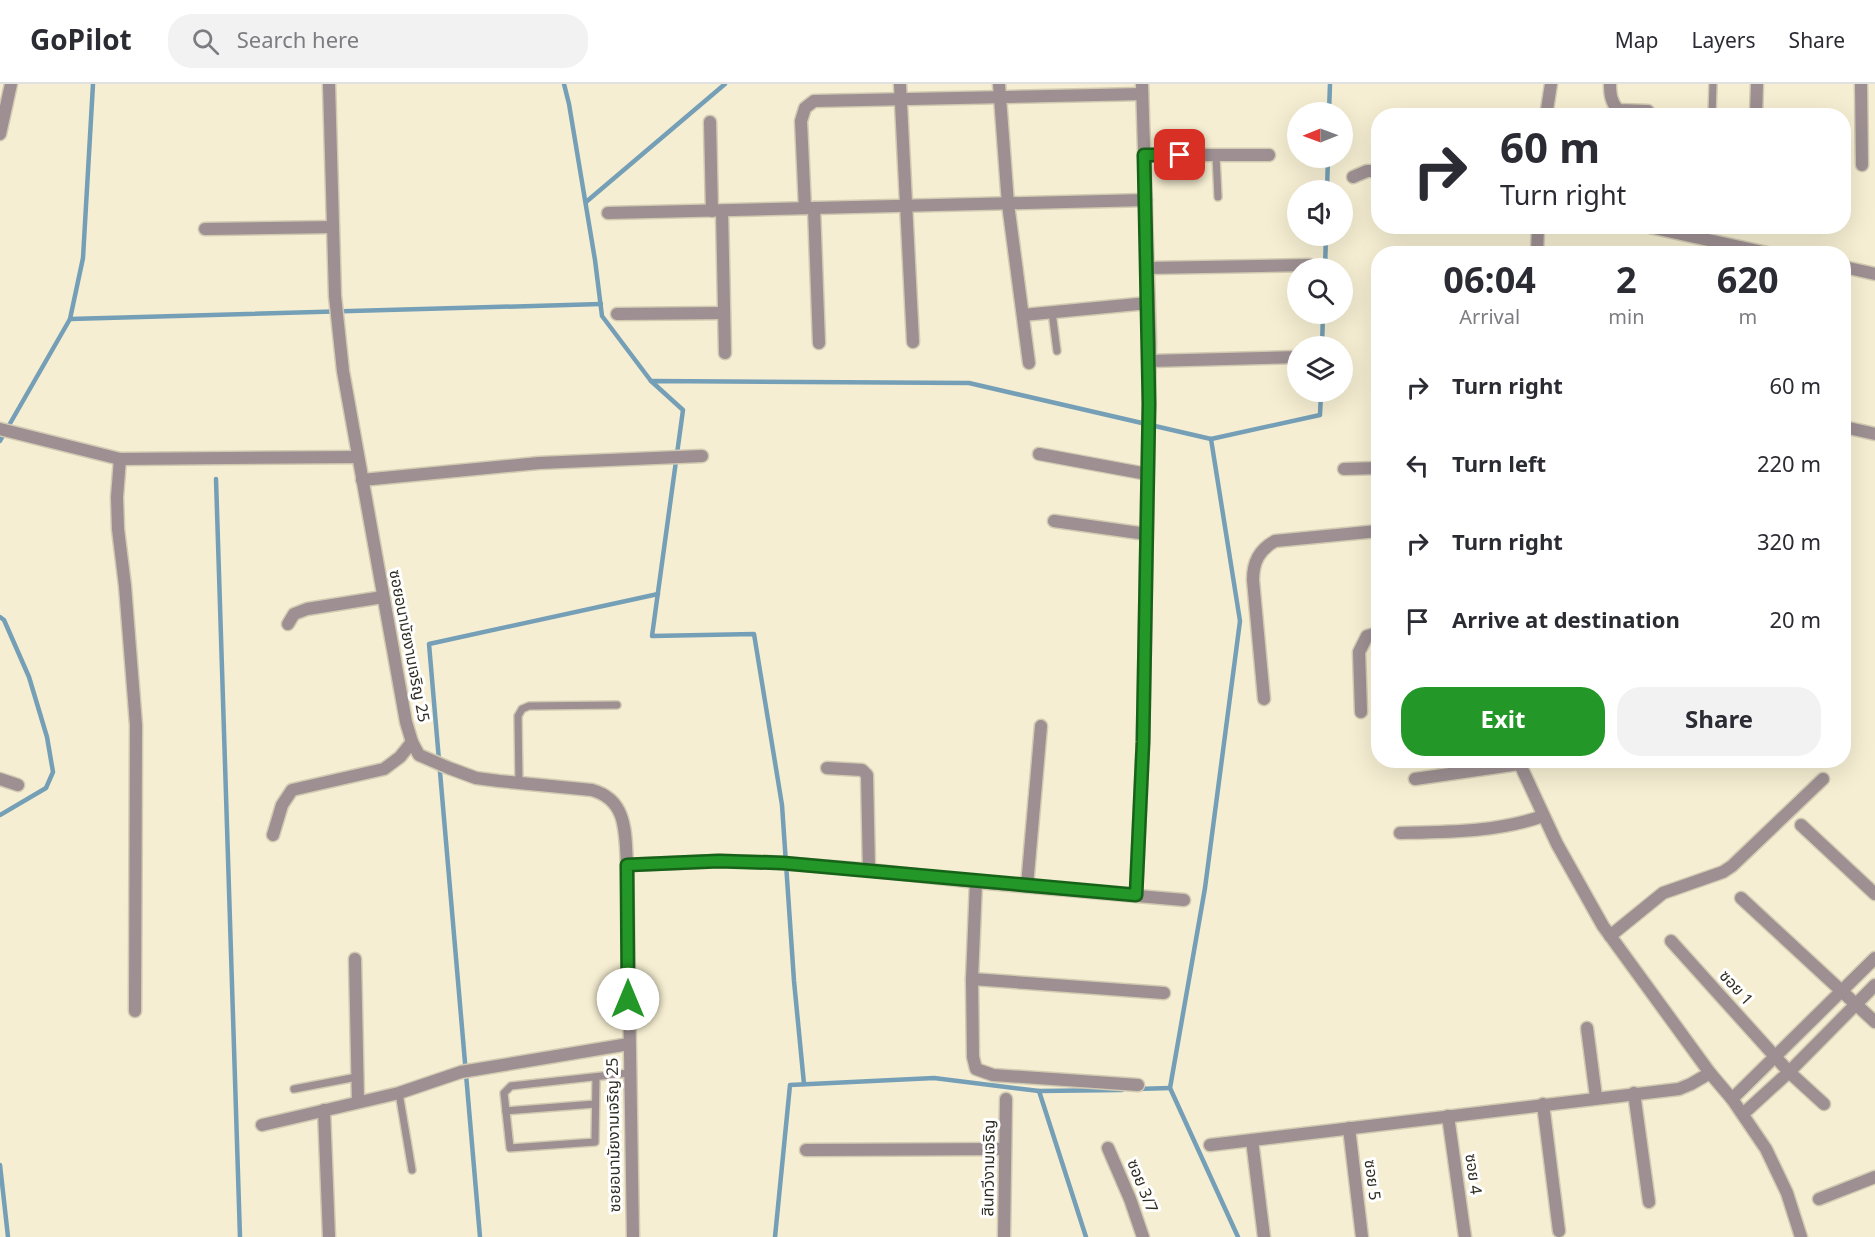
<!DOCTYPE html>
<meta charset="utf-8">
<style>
:root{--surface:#fff;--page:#f2f2f3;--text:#2b2b33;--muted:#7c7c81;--line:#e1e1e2;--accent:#239727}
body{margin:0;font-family:Georgia,"Noto Sans Thai",serif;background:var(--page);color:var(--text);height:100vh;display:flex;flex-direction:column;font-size:22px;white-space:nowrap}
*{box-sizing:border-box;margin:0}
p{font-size:20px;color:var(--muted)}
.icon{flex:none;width:33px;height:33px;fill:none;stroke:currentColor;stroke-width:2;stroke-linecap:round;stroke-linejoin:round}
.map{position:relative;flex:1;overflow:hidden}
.side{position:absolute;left:1371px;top:162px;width:480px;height:522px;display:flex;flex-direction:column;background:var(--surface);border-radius:24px;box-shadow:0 6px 24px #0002}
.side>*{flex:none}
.hud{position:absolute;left:1371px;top:24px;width:480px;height:126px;border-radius:24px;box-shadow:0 6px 24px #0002;background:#fff;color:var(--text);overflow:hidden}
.needle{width:39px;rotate:269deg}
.buttons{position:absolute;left:1287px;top:18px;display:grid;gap:12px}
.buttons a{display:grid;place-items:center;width:66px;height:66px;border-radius:50%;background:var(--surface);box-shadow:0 6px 24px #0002;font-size:30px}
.pin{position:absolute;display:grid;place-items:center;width:51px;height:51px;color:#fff;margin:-26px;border-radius:12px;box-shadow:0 3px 9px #0006}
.me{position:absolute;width:66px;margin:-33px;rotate:0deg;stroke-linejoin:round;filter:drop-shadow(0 0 4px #0008)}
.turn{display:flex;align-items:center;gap:21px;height:126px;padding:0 30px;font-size:27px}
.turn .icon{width:78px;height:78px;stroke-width:2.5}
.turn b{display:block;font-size:42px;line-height:51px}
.eta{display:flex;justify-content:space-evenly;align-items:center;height:102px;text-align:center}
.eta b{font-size:36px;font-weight:700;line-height:42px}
.action{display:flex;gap:12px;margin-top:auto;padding:12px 30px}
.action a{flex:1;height:69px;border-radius:24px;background:var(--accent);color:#fff;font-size:24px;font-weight:700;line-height:69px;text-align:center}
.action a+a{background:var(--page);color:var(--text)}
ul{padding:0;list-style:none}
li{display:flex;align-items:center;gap:18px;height:78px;padding:0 30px}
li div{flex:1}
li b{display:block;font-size:22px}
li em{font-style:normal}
header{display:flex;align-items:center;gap:36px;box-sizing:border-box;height:84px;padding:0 30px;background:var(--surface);border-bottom:2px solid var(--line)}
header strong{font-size:28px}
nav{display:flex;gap:33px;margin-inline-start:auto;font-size:21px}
.search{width:420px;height:54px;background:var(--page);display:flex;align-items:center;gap:15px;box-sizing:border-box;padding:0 21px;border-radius:24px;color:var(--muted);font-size:22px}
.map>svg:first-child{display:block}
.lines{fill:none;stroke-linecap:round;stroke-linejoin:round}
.stream{stroke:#759fb6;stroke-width:4.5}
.service-casing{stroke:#d2cbb2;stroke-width:10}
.minor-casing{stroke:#d2cbb2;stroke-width:15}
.tertiary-casing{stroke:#d2cbb2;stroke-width:15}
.service{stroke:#9d8f92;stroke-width:7}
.minor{stroke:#9d8f92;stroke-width:12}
.tertiary{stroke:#9d8f92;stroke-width:12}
.route-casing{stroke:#176219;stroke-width:15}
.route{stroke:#239727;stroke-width:10}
.labels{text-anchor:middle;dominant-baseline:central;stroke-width:6;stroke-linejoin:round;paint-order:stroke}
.street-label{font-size:16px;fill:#302d22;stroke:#fff}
</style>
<header>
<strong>GoPilot</strong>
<div class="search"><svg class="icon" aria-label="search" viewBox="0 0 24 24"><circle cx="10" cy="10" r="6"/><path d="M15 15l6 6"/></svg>Search here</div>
<nav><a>Map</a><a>Layers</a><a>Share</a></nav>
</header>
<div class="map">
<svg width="1875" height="1153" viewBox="0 0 1875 1153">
<rect width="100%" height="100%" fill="#f5eed2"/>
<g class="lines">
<!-- stream -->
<g class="stream">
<polyline points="564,0 569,20 595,176 602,232 651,297"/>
<polyline points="1329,28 1330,0"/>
<polyline points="1327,106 1328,74"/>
<polyline points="586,118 725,0"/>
<polyline points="1325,184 1326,152"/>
<polyline points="70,235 601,220"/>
<polyline points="1322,262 1323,230"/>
<polyline points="1211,355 1240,537 1205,804 1170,1004 1238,1153"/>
<polyline points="0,357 70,235 83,174 93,0"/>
<polyline points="216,395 240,1153"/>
<polyline points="0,533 4,536 29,593 47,653 53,688 46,704 0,731"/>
<polyline points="804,1000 794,897 782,721 754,550 652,552 683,326 651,297 969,299 1211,355 1320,331 1321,308"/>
<polyline points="1137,1005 1170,1004"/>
<polyline points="1039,1007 1086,1153"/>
<polyline points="0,1081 8,1153"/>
<polyline points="480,1153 429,560 658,510"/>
<polyline points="775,1153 790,1001 934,994 1039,1007 1122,1006"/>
</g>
<!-- service casing -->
<g class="service-casing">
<g id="service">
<polyline points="1712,32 1713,0"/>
<polyline points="1216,72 1218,113"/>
<polyline points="1052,228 1057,267"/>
<polyline points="519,699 518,632 522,625 529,622 617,621"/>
<polyline points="596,993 595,1058 510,1064 504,1009 511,1002 629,989"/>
<polyline points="294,1005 357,993"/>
<polyline points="399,1009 412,1086"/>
<polyline points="506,1027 595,1020"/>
</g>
</g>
<!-- minor casing -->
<g class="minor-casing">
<g id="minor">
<polyline points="900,0 913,258"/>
<polyline points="999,0 1008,120 1029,279"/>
<path d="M1610 0C1610 10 1611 18 1618 26L1648 27"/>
<polyline points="1861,0 1862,81"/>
<polyline points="1546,32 1551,0"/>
<polyline points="1756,32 1757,0"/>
<polyline points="710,38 712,127"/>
<polyline points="0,50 11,0"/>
<polyline points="1144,71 1269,71"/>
<polyline points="1353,93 1367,87 1378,87"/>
<polyline points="805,124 801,37 805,24 814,17 1142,10"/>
<polyline points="814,124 819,259"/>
<polyline points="722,127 725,269"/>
<polyline points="608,129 1146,116"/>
<polyline points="1645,142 1772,170"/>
<polyline points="205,145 333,143"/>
<polyline points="1537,170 1538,142"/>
<polyline points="1844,183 1875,190"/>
<polyline points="1148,184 1309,181"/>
<polyline points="617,230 724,229"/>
<polyline points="1023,231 1148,219"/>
<polyline points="1149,277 1298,273"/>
<polyline points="1844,343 1875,350"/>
<polyline points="0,345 120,375 357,373"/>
<polyline points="1039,370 1147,390"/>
<polyline points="120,375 117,413 118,445 125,502 136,641 135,927"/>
<polyline points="1344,385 1378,384"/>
<polyline points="362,396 539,379 702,372"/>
<polyline points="1054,437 1146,450"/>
<polyline points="288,540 294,530 307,525 383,513"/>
<path d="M1264 615 1253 496C1253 478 1259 466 1275 457L1378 447"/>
<polyline points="1361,628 1359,568 1367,552 1378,549"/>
<polyline points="1518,676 1557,760 1603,842 1710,989 1732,1015 1766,1065 1787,1109 1801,1153"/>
<polyline points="827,684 862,686 867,691 869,786"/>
<polyline points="0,695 18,701"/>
<polyline points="1415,695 1519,680"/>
<polyline points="1801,741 1875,810"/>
<path d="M1400 749C1447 748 1498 748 1543 732"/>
<polyline points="273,751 282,721 292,706 384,685 400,673 412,658"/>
<polyline points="627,781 719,777 767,778 869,786 976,798 1184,816"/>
<polyline points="976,798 972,895 973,973 976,985 993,991 1138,1001"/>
<polyline points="1027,802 1041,642"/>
<polyline points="1136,811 1143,658 1149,320 1150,258 1142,0"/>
<polyline points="1741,814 1875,938"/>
<polyline points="1610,852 1663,809 1723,788 1732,782 1823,695"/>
<polyline points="1671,857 1789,988 1824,1020"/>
<polyline points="355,875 358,1018"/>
<polyline points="972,895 1164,909"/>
<polyline points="1587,944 1596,1013"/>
<polyline points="1634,1009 1649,1118"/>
<polyline points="1732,1015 1875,874"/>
<polyline points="1543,1020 1559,1147"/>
<polyline points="324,1026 329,1153"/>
<polyline points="1743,1030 1789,988 1875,901"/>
<polyline points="1448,1032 1465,1153"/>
<polyline points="262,1041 399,1009 461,988 629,960"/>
<polyline points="1349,1044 1362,1153"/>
<polyline points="1252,1056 1264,1153"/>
<polyline points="1210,1061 1679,1005 1691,1000 1710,989"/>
<polyline points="1108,1064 1130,1115 1143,1153"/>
<polyline points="806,1066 1005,1065"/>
<polyline points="1819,1115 1875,1093"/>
<polyline points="1004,1153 1006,1015"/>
</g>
</g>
<!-- tertiary casing -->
<g class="tertiary-casing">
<path id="tertiary" d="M329 0 335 212 343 287 406 638 412 658 419 671 449 684 476 694 499 697 592 706C628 716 625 750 627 781L633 1153"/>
</g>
<!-- service -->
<use href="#service" class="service"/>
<!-- minor -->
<use href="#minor" class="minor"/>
<!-- tertiary -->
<use href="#tertiary" class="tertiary"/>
</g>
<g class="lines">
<!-- route casing -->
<g class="route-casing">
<polyline id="route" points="628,915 627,781 719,777 783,779 1136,811 1143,658 1149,320 1144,71 1180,71"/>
</g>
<!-- route -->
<use href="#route" class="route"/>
</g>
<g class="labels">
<!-- street labels -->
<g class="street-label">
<text transform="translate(409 562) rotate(79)">ซอยอนามัยงามเจริญ 25</text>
<text transform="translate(1736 904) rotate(48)">ซอย 1</text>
<text transform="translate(614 1051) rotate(-91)">ซอยอนามัยงามเจริญ 25</text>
<text transform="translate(989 1084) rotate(-89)">สินทวีงามเจริญ</text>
<text transform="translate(1473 1090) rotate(82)">ซอย 4</text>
<text transform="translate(1372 1096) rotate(83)">ซอย 5</text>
<text transform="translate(1142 1102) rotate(68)">ซอย 3/7</text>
</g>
</g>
</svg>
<div class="buttons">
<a><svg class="needle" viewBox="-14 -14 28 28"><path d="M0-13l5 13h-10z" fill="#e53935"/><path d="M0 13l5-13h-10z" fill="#7c7c81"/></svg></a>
<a><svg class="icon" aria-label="sound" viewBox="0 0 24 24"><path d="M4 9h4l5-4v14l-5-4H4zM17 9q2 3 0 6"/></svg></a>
<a><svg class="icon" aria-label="search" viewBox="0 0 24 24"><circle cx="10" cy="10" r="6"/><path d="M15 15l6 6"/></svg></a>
<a><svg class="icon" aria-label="layers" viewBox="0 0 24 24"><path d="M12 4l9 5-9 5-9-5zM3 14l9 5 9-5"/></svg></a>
</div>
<div class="pin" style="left:1180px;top:71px;background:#d93025"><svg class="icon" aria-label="arrive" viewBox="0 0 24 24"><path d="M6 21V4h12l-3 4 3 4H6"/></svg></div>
<svg class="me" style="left:628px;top:915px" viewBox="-20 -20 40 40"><circle r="19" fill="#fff"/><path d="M0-13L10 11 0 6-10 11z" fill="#239727"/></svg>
<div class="hud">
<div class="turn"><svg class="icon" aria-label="right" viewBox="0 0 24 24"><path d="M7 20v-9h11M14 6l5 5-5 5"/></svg><div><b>60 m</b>Turn right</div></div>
</div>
<section class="side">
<div class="eta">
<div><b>06:04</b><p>Arrival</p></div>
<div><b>2</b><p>min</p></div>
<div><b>620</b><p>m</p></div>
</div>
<ul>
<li><svg class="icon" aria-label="right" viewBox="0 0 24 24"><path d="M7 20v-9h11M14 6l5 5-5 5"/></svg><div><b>Turn right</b></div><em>60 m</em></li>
<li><svg class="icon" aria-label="left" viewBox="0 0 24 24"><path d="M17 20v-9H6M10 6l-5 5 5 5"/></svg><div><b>Turn left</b></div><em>220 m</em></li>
<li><svg class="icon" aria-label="right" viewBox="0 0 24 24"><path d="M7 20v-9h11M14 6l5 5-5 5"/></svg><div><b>Turn right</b></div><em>320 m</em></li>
<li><svg class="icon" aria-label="arrive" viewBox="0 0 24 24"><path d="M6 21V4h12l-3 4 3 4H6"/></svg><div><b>Arrive at destination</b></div><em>20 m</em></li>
</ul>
<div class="action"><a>Exit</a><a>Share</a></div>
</section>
</div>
